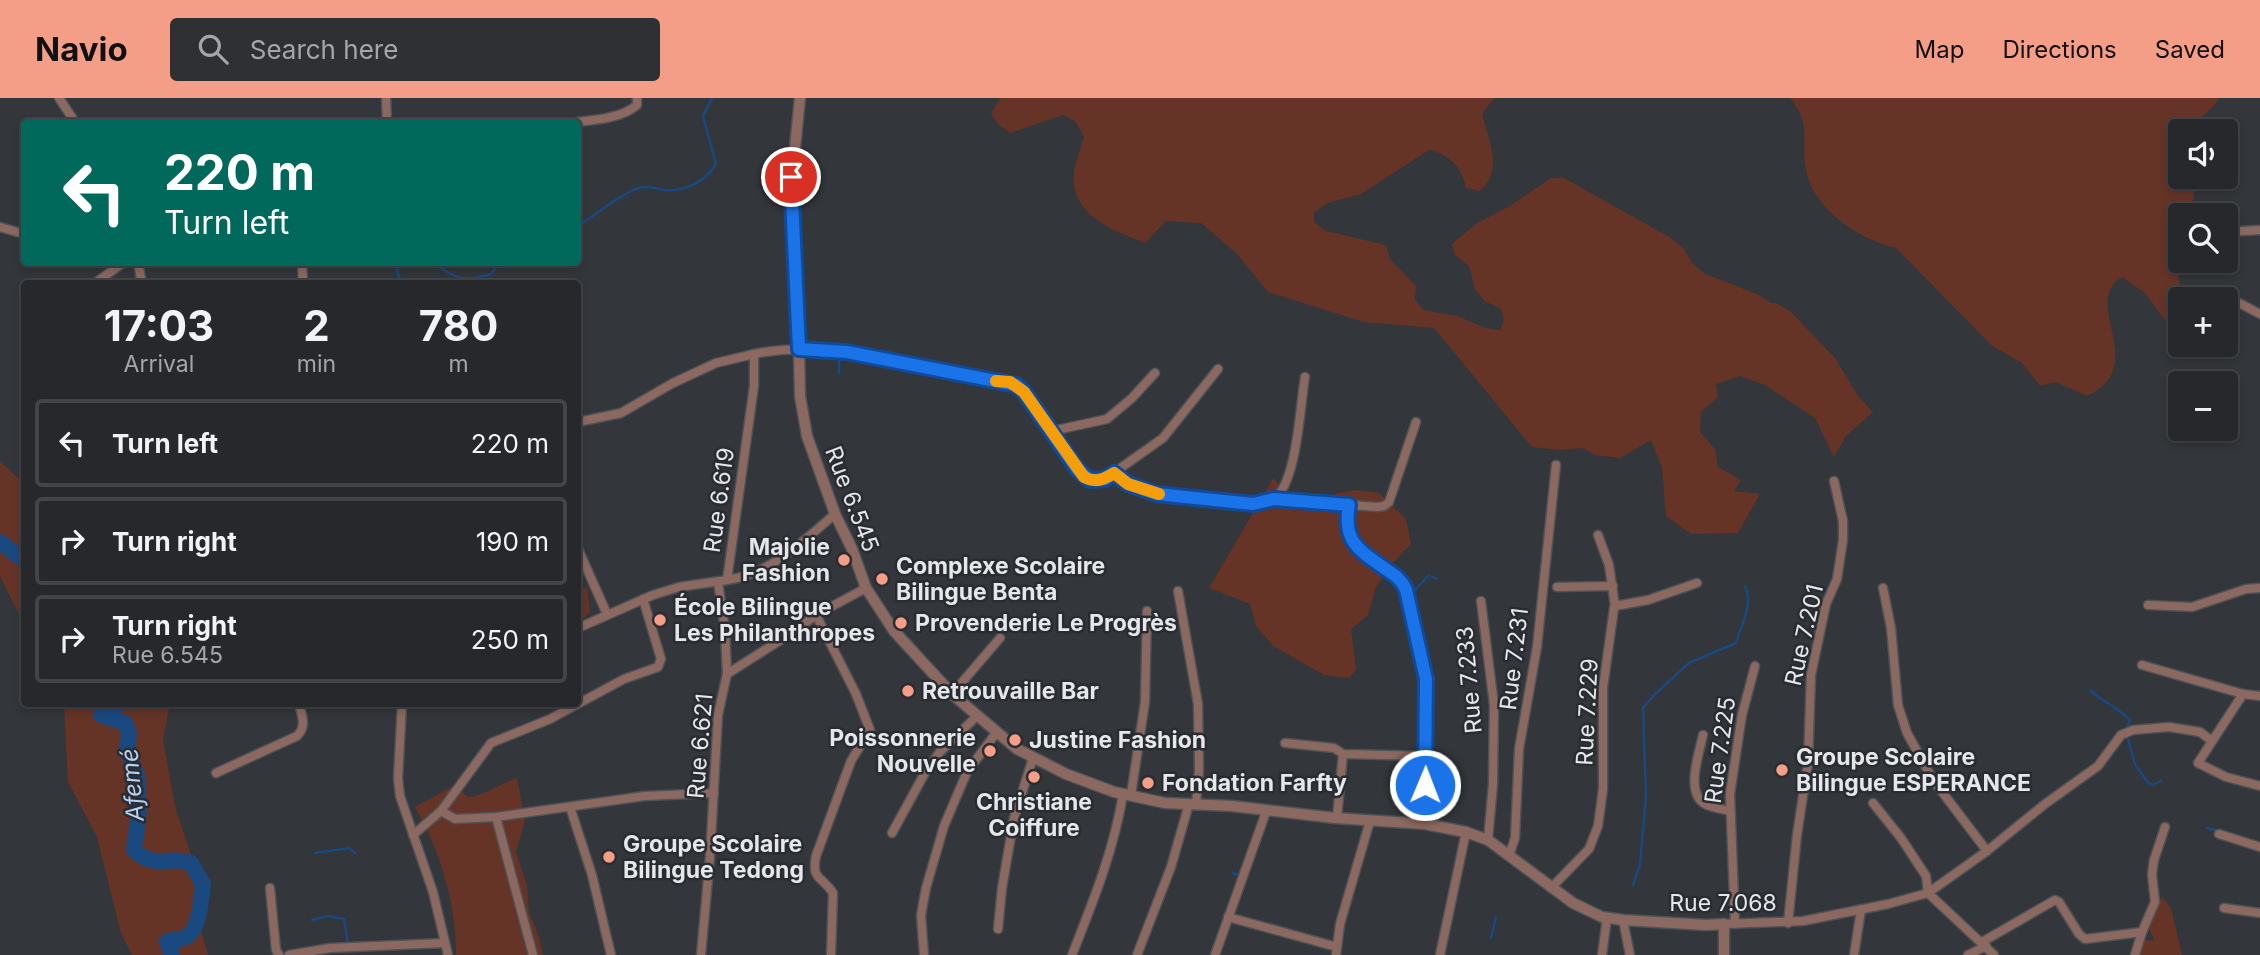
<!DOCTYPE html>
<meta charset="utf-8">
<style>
:root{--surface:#26282c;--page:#2e3034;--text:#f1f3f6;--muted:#a4a6a9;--line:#424448;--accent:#f49e88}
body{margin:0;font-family:Inter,sans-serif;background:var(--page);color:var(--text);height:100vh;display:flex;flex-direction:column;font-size:26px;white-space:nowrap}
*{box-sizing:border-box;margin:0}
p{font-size:23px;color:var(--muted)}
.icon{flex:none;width:38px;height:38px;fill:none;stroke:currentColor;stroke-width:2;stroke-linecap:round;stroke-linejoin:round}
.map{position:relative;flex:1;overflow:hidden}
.drawer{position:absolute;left:21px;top:182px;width:560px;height:427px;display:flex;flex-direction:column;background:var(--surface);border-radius:7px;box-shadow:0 4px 10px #0003,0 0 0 2px var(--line)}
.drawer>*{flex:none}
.guide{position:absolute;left:21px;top:21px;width:560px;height:147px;border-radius:7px;box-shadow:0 4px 10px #0003,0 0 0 2px var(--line);background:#00695c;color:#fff;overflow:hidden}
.tools{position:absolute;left:2168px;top:21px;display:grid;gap:14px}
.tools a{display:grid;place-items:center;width:70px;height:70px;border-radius:7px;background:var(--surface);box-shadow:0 4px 10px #0003,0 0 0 2px var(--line);font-size:35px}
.pin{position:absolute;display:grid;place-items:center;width:60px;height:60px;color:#fff;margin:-30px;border:4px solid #fff;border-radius:50%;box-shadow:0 2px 7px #0007}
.me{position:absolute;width:77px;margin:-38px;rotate:1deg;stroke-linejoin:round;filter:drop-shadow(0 0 5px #0008)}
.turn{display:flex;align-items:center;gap:24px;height:147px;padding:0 28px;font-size:32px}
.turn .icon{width:91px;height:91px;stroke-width:2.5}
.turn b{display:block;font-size:49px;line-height:60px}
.eta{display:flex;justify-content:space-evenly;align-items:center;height:119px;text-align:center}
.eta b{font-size:42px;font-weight:700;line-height:49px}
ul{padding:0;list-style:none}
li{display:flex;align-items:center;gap:21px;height:88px;margin:0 14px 10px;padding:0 14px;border:4px solid var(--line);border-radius:7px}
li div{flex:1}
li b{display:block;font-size:26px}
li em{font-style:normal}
header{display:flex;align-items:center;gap:42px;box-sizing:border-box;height:98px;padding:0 35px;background:var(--accent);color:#111}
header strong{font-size:33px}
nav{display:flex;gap:38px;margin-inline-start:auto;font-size:24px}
.search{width:490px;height:63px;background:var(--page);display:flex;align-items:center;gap:18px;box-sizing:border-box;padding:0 24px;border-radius:7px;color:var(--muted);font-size:26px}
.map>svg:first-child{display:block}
.green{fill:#653427}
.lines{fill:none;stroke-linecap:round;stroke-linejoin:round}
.stream{stroke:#1a4980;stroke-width:2.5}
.river{stroke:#1a4980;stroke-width:16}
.minor-casing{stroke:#4f5256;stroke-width:11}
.tertiary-casing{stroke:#4f5256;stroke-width:13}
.minor{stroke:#8c6960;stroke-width:8}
.tertiary{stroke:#8c6960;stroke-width:10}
.route-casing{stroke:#114b97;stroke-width:18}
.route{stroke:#1a73e8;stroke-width:12}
.slow{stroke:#f59e0b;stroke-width:12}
.poi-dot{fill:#f49e88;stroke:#292c30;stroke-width:2.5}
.labels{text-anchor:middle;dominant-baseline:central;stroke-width:5;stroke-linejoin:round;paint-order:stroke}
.street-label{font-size:23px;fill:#e5e7ea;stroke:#292c30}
.poi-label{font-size:23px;font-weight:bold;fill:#e5e7ea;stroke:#292c30;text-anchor:start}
.water-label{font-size:24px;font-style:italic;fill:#b7d1f3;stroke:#292c30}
</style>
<header>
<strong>Navio</strong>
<div class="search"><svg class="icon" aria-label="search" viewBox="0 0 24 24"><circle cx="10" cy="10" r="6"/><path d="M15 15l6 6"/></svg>Search here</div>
<nav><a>Map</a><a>Directions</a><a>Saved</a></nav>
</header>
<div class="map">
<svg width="2260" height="857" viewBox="0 0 2260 857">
<rect width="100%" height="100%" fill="#33363a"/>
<!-- green -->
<g class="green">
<path d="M1000 0H1494L1482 16C1488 40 1505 75 1479 93L1466 90C1462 69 1449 56 1429 52L1361 96 1327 105 1314 115V124L1326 133 1386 147 1390 161 1416 188 1415 201 1423 212 1457 218 1485 230 1500 232 1504 222 1501 211 1485 203 1475 192 1469 168 1455 157 1452 146 1477 125 1510 108 1551 80H1564L1671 140 1684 151 1692 165 1705 176 1757 196 1771 205H1776L1790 213 1835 260 1858 298 1873 314 1846 338 1834 359 1815 320 1765 287 1740 278 1716 286 1718 299 1701 314 1700 334 1715 351 1718 369 1741 382 1734 393 1760 396 1738 435 1691 436 1666 418 1662 369 1651 342 1620 360 1595 357 1583 350 1560 352 1532 349 1434 230 1364 224 1268 194 1237 156 1201 125 1166 123 1145 145C1114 133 1069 117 1074 75 1075 63 1081 50 1084 39L1075 23 1063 17 1010 35 999 27 991 16Z"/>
<path d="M1790 0H2219C2209 17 2200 15 2194 33H2180V79H2192L2194 100 2185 117H2180C2180 128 2172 136 2170 147L2184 201H2180V218L2175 236 2145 195 2122 179C2079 205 2152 267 2087 298L2056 284 2040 288 2022 265 1991 247 1896 150C1860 142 1813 111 1806 72 1800 41 1813 29 1790 0Z"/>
<polygon points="0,363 24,386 24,527 0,478"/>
<polygon points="1274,379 1287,407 1304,411 1338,395 1357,392 1379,395 1406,421 1411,446 1393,465 1376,489 1368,517 1351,531 1356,571 1350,580 1324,577 1273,548 1256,528 1250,506 1209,490"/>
<polygon points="587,489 590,514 584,520 578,523 578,493"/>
<polygon points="64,606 170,606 163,642 176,712 190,754 209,792 199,826 208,857 132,857 121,835 97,739 68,684"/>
<path d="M517 680 525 722 516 754 527 788 529 814 539 839 543 857H456C456 804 441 755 415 709L455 687 468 699C482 699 501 685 517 680Z"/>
<polygon points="2162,799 2171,810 2182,857 2139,857 2138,853 2145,842 2155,843 2147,827"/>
</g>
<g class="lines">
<!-- stream -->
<g class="stream">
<path d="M578 128C594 118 622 95 638 90 647 87 656 91 665 92 685 94 706 83 716 66L703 18 712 0"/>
<polyline points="399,164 397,173 402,186"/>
<path d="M432 164C454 180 464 185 491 176L500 164"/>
<polyline points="839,254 839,276"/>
<polyline points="1413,494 1429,477 1437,481"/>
<path d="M2090 592C2103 604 2119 610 2130 622L2126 632"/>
<polyline points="2128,641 2135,666 2148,685 2153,687 2162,682"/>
<polyline points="2207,730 2219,733"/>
<polyline points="315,755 349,750 355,755"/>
<polyline points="1233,775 1238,777"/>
<path d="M1633 787 1640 766 1646 699 1643 610 1653 598 1689 565 1736 545C1741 528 1754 504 1745 488"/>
<polyline points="312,822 328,818 344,821 348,845"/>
<polyline points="1491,840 1496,819"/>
</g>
<!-- river -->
<g class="river">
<polyline points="0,444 24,462"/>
<path d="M120 606 104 610 101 617 125 625 129 635 127 652 137 677 139 715 134 752C155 772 168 757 191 765L203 786C201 801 200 834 184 840 178 842 173 841 167 844L172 857"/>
</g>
<!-- minor casing -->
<g class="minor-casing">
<g id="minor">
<polyline points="59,0 75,24"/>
<polyline points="386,0 387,24"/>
<path d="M577 24C596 22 622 20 637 7V0"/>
<polyline points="0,129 24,136"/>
<polyline points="2226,134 2260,132"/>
<polyline points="138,164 142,186"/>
<polyline points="302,164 303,186"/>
<polyline points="94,186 124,164"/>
<polyline points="2218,194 2260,216"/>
<polyline points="578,324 621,315 673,285 716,265 754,256"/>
<polyline points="1052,333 1107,321 1132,300 1155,275"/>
<polyline points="1113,375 1128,386 1157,396 1253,406 1274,401 1377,409 1384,408 1389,404 1416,324"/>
<path d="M1274 401C1297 385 1300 308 1305 279"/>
<path d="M1349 407C1342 444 1359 453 1387 472 1396 478 1402 482 1406 492L1426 581 1425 726"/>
<polyline points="1598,437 1609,467 1615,508"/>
<polyline points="578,451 607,516"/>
<path d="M727 482C771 476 803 443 835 416"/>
<polyline points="1557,489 1613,488"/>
<polyline points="1883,490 1891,530 1898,607 1907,635 1933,682 1987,753"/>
<polyline points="1178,493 1198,606 1199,672 1196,706"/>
<polyline points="1481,503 1494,607 1493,686 1488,742"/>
<polyline points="2148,507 2192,509 2246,491 2260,490"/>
<path d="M816 517 856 596 870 632 851 663 816 758C811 782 822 778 833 795L831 857"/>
<path d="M578 530 653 497 679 489 727 482 754 288V256C830 240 909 267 982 281 993 283 1005 281 1014 286 1031 295 1066 354 1078 372 1086 381 1092 384 1105 381L1163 340 1218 271"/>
<polyline points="2142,567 2243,596"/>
<polyline points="727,576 790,536 816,517 866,490"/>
<polyline points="952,596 1000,540"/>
<polyline points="2260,598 2243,596 2198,665 2226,679 2260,688"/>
<polyline points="402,606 398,680 400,698 433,794 448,857"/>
<path d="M1703 637C1699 656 1684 697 1707 707 1714 710 1723 711 1730 713"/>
<polyline points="1285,645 1334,650 1343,656 1426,658"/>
<path d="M216 675 297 638C307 628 302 618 299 606"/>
<polyline points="1131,697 1145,604 1147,513"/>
<polyline points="1873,705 1901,740 1926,778 1928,795 1994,857"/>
<polyline points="570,709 592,777 611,857"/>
<polyline points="441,713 455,721 496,719 645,698 714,695"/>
<polyline points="496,719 533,857"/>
<polyline points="1337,720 1343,656"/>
<polyline points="892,735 926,673 939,655 978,617"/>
<polyline points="2219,736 2260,749"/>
<polyline points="413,737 441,713 491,645 550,621 624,581 658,569 661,561 643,501"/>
<polyline points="1505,755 1511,752 1515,740 1519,651 1537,549 1556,367"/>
<polyline points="270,790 276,852 279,857"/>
<polyline points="1551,790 1589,751 1598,728 1603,691 1603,590 1614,510 1615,508 1648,502 1697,485"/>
<polyline points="2224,810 2260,815"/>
<polyline points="1228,819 1337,849"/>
<polyline points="1623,822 1630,857"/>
<polyline points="1788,825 1797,737 1808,665 1811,577 1826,506 1837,481 1843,442 1843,423 1834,383"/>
<polyline points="1724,826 1803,823 1888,806 1928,795 1987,753 2045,706 2098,668 2121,637 2133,632 2169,629 2200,634 2212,643"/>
<polyline points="1735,826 1730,696 1742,617 1755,568"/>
<polyline points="998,831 1002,790 1014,720 1033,660"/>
<polyline points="1982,844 2055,802 2059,804 2079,836 2085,841 2142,834"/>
<polyline points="289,857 330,850 445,845"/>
<polyline points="701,857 710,759 718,617 727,576 725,532 718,484"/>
<polyline points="924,857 921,817 926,790 944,728 967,674 996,635"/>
<path d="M1072 857C1093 804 1114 752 1123 696"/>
<polyline points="1137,857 1171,769 1189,706"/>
<polyline points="1215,857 1266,714"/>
<polyline points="1336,857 1340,826 1370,723"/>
<polyline points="1440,857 1466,734"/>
<polyline points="1602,857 1607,820"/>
<polyline points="1854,857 1861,812"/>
<polyline points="1968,857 1986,848"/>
<polyline points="2135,857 2142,834 2155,804 2152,776 2154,762 2165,729"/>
</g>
</g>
<!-- tertiary casing -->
<g class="tertiary-casing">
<polyline id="tertiary" points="800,0 790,99 798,209 800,298 807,338 835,416 852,451 866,490 894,533 952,596 1017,651 1066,676 1114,694 1165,705 1232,708 1335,720 1425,726 1466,734 1488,742 1573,805 1602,819 1623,822 1706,827 1724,826 1724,857"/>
</g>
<!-- minor -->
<use href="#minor" class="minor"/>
<!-- tertiary -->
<use href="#tertiary" class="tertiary"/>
</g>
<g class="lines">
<!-- route casing -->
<g class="route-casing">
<path id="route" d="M791 79 799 251 847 254 1016 287 1024 294 1078 372 1090 382 1105 381 1114 375 1128 386 1157 396 1253 406 1274 401 1349 407C1342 444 1360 453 1387 472 1396 478 1402 482 1406 492L1426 581 1425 687"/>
</g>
<!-- route -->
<use href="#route" class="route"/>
<!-- slow -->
<path class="slow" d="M996 283 1010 284 1024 294 1084 379C1096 385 1103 382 1114 375L1128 386 1159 396"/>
</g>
<!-- markers -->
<g class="poi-dot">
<circle cx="844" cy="462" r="7"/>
<circle cx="882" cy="481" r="7"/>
<circle cx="660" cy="522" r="7"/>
<circle cx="901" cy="525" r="7"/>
<circle cx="908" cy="593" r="7"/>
<circle cx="1015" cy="642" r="7"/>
<circle cx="990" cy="653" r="7"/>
<circle cx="1782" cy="672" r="7"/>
<circle cx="1034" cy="679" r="7"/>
<circle cx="1148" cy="685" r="7"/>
<circle cx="609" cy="759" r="7"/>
</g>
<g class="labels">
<!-- street labels -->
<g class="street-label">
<text transform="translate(852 401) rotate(69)">Rue 6.545</text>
<text transform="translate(719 402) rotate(-82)">Rue 6.619</text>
<text transform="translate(1804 537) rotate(-77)">Rue 7.201</text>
<text transform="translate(1514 561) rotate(-83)">Rue 7.231</text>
<text transform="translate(1469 582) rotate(-95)">Rue 7.233</text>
<text transform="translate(1587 614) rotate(-87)">Rue 7.229</text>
<text transform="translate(700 648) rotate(-85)">Rue 6.621</text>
<text transform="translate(1720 652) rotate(-82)">Rue 7.225</text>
<text x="1723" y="805">Rue 7.068</text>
</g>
<!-- poi labels -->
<g class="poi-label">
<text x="830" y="449" text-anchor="end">Majolie<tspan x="830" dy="26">Fashion</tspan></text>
<text x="896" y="468">Complexe Scolaire<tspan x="896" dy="26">Bilingue Benta</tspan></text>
<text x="674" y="509">École Bilingue<tspan x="674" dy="26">Les Philanthropes</tspan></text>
<text x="915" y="525">Provenderie Le Progrès</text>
<text x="922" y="593">Retrouvaille Bar</text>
<text x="976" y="640" text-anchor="end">Poissonnerie<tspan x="976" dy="26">Nouvelle</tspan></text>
<text x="1029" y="642">Justine Fashion</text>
<text x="1796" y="659">Groupe Scolaire<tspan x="1796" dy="26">Bilingue ESPERANCE</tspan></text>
<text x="1162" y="685">Fondation Farfty</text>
<text x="1034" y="704" text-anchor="middle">Christiane<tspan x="1034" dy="26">Coiffure</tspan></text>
<text x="623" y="746">Groupe Scolaire<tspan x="623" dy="26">Bilingue Tedong</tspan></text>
</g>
<!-- water labels -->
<g class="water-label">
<text transform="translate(132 687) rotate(-95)">Afemé</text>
</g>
</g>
</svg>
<div class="tools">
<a><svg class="icon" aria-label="sound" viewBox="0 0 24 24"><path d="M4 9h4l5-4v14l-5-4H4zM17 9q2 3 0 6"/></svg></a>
<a><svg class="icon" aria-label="search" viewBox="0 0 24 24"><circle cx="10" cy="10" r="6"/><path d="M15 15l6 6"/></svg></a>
<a>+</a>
<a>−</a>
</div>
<div class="pin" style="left:791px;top:79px;background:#d93025"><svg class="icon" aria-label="arrive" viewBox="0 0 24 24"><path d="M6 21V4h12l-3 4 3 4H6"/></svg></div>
<svg class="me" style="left:1425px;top:687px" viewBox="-20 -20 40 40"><circle r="17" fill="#1a73e8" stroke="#fff" stroke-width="3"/><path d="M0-11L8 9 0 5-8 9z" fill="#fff"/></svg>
<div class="guide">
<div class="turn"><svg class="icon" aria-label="left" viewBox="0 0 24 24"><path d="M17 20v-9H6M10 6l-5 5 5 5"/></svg><div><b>220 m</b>Turn left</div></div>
</div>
<section class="drawer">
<div class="eta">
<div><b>17:03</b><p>Arrival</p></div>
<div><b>2</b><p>min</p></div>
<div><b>780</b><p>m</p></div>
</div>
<ul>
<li><svg class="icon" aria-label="left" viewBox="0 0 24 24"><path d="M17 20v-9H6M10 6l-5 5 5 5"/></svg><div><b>Turn left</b></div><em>220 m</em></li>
<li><svg class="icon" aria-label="right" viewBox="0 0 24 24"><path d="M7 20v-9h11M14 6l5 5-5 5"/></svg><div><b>Turn right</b></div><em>190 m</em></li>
<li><svg class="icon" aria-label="right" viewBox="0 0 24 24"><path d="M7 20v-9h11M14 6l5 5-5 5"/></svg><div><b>Turn right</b><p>Rue 6.545</p></div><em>250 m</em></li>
</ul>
</section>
</div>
